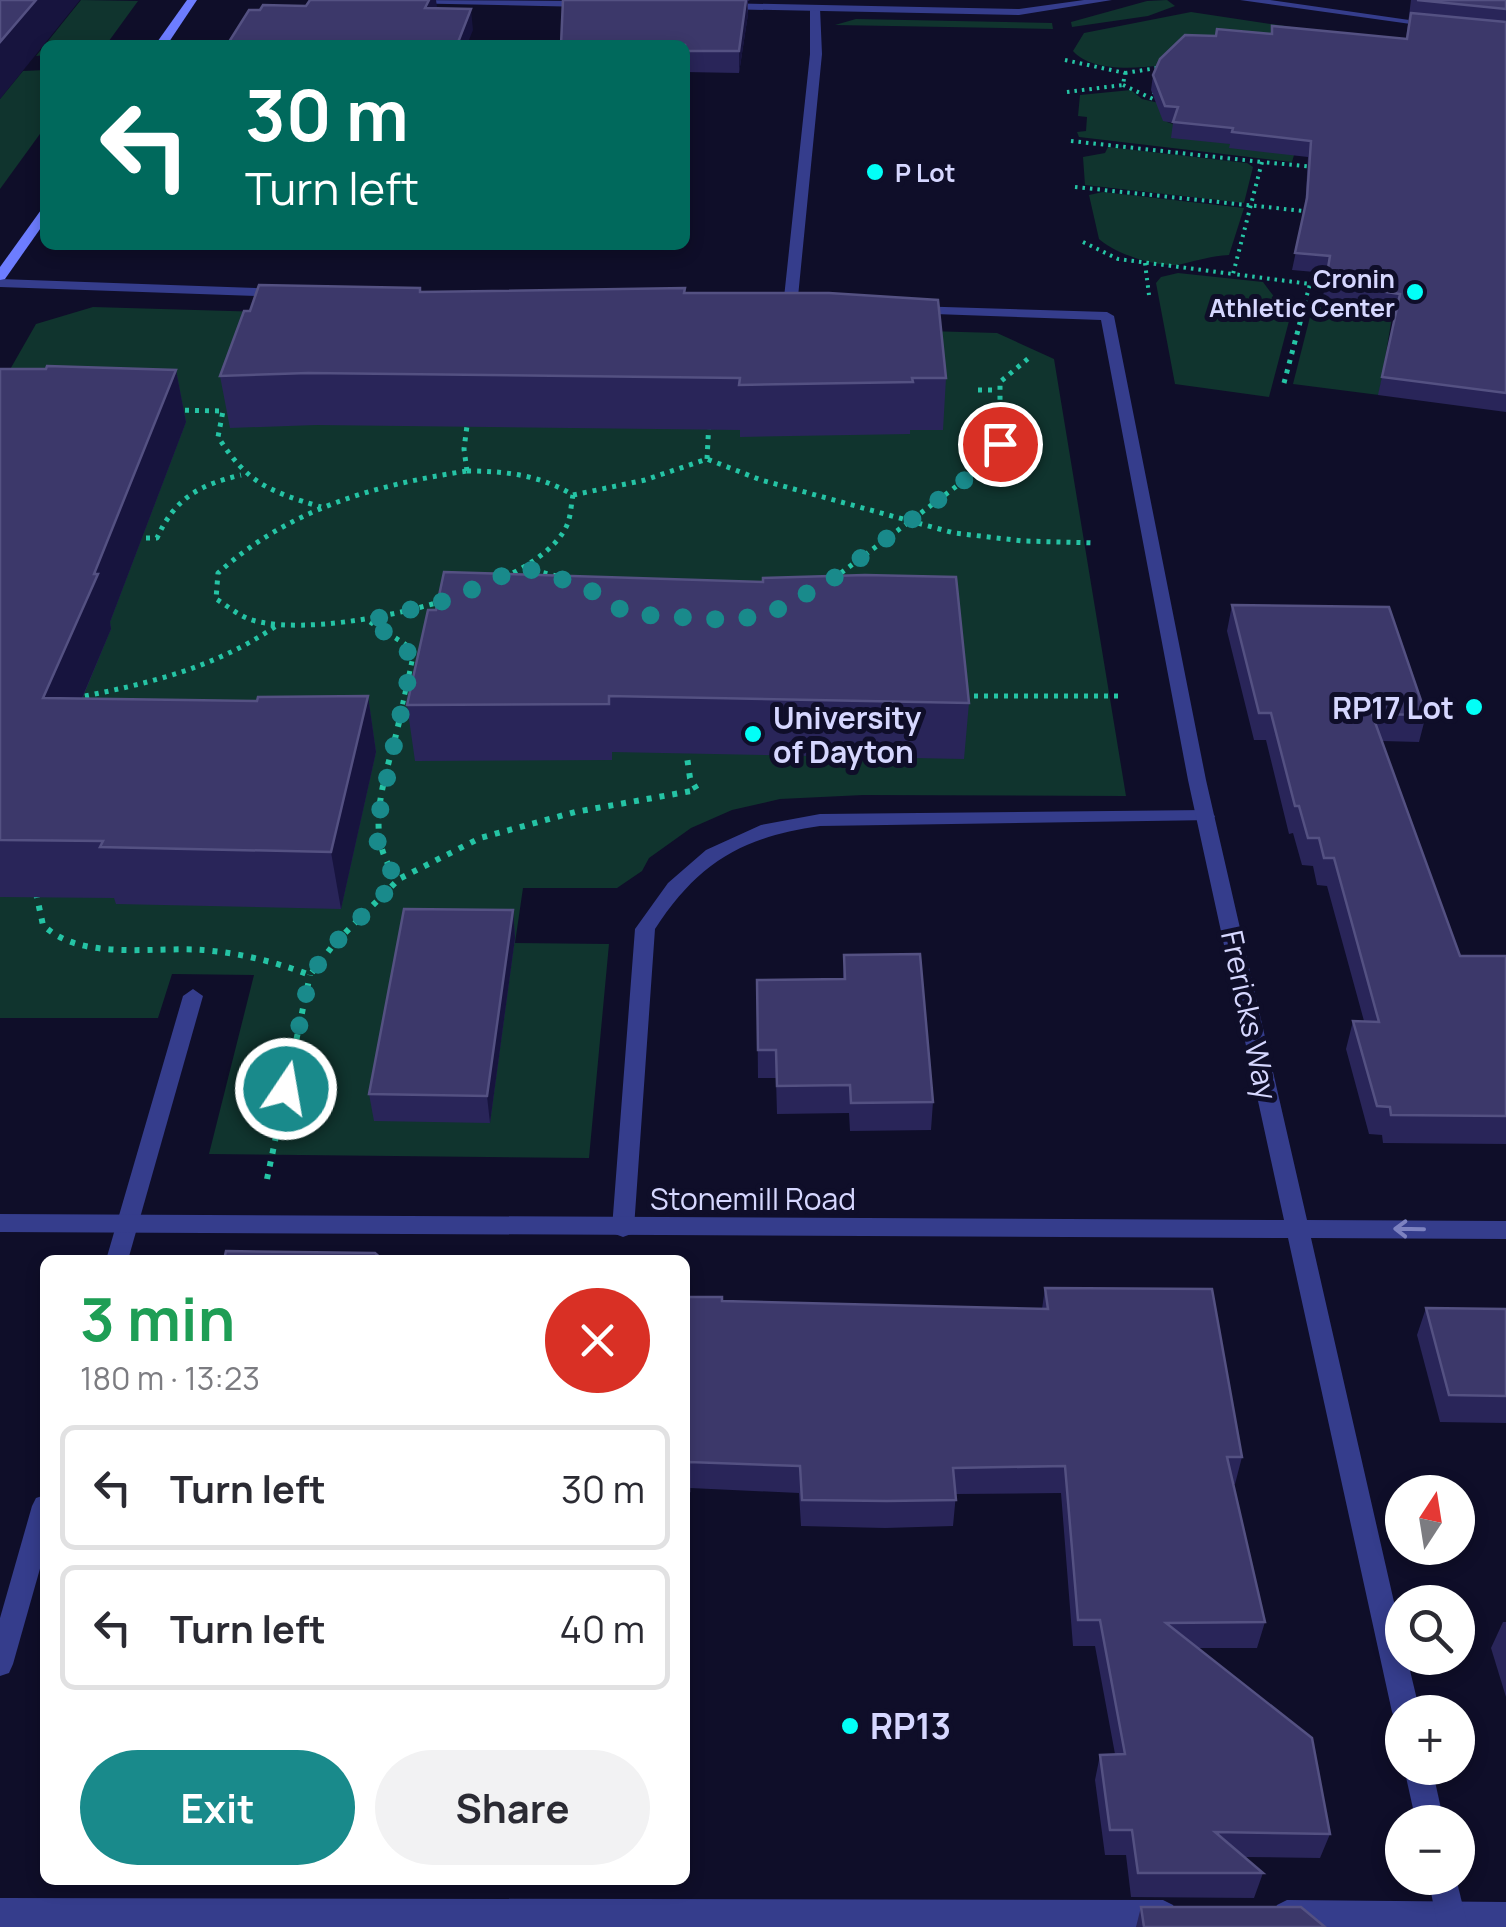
<!DOCTYPE html>
<meta charset="utf-8">
<style>
:root{--surface:#fff;--page:#f2f2f3;--text:#2b2b33;--muted:#7c7c81;--line:#e1e1e2;--accent:#198a8b}
body{margin:0;font-family:Manrope,sans-serif;background:var(--page);color:var(--text);height:100vh;display:flex;flex-direction:column;font-size:38px;white-space:nowrap}
*{box-sizing:border-box;margin:0}
p{font-size:32px;color:var(--muted)}
.icon{flex:none;width:55px;height:55px;fill:none;stroke:currentColor;stroke-width:2;stroke-linecap:round;stroke-linejoin:round}
.map{position:relative;flex:1;overflow:hidden}
.panel{position:absolute;left:40px;top:1255px;width:650px;height:630px;display:flex;flex-direction:column;background:var(--surface);border-radius:15px;box-shadow:0 5px 15px #0003}
.panel>*{flex:none}
.hud{position:absolute;left:40px;top:40px;width:650px;height:210px;border-radius:15px;box-shadow:0 5px 15px #0003;background:#00695c;color:#fff;overflow:hidden}
.needle{width:65px;rotate:12deg}
.controls{position:absolute;left:1385px;top:1475px;display:grid;gap:20px}
.controls a{display:grid;place-items:center;width:90px;height:90px;border-radius:50%;background:var(--surface);box-shadow:0 5px 15px #0003;font-size:50px}
.pin{position:absolute;display:grid;place-items:center;width:85px;height:85px;color:#fff;margin:-42px;border:5px solid #fff;border-radius:50%;box-shadow:0 2px 10px #0007}
.me{position:absolute;width:110px;margin:-55px;rotate:12deg;stroke-linejoin:round;filter:drop-shadow(0 0 8px #0008)}
.turn{display:flex;align-items:center;gap:35px;height:210px;padding:0 40px;font-size:45px}
.turn .icon{width:130px;height:130px;stroke-width:2.5}
.turn b{display:block;font-size:70px;line-height:85px}
.round{display:grid;place-items:center;flex:none;width:105px;height:105px;border-radius:52px;background:var(--page)}
.head{display:flex;align-items:center;justify-content:space-between;height:170px;padding:0 40px}
h1{font-size:60px;font-weight:700;line-height:75px;color:#1e9e55}
.button{display:flex;gap:20px;margin-top:auto;padding:20px 40px}
.button a{flex:1;height:115px;border-radius:60px;background:var(--accent);color:#fff;font-size:40px;font-weight:700;line-height:115px;text-align:center}
.button a+a{background:var(--page);color:var(--text)}
ul{padding:0;list-style:none}
li{display:flex;align-items:center;gap:30px;height:125px;margin:0 20px 15px;padding:0 20px;border:5px solid var(--line);border-radius:15px}
li div{flex:1}
li b{display:block;font-size:38px}
li em{font-style:normal}
.map>svg:first-child{display:block}
.green{fill:#10342e}
.lines{fill:none;stroke-linecap:round;stroke-linejoin:round}
.path-far2{stroke:#25c4a5;stroke-width:4;stroke-dasharray:2.5 5;stroke-linecap:butt}
.path-far1{stroke:#25c4a5;stroke-width:5;stroke-dasharray:4 6;stroke-linecap:butt}
.path{stroke:#25c4a5;stroke-width:6;stroke-dasharray:5 8;stroke-linecap:butt}
.lane{fill:#353d8c;fill-rule:evenodd}
.street{fill:#353d8c;fill-rule:evenodd}
.secondary{fill:#6d7dff;fill-rule:evenodd}
.wall{fill:#292559}
.shaded-wall{fill:#17143e}
.building{fill:#3c386a;stroke:#545182;stroke-width:2.5}
.oneway{stroke:#7d82c0}
.route{stroke:#198a8b;stroke-width:18;stroke-dasharray:0 32.4}
.poi-dot{fill:#02fff7;stroke:#0f0e29;stroke-width:4}
.labels{text-anchor:middle;dominant-baseline:central;stroke-width:10;stroke-linejoin:round;paint-order:stroke}
.far-poi-label{font-size:25px;font-weight:bold;fill:#d6d7ff;stroke:#0f0e29;text-anchor:start}
.poi-label{font-size:30px;font-weight:bold;fill:#d6d7ff;stroke:#0f0e29;text-anchor:end}
.street-label{font-size:30px;fill:#d6d7ff;stroke:#0f0e29}
.near-poi-label{font-size:35px;font-weight:bold;fill:#d6d7ff;stroke:#0f0e29;text-anchor:start}
</style>
<div class="map">
<svg width="1506" height="1927" viewBox="0 0 1506 1927">
<rect width="100%" height="100%" fill="#0f0e29"/>
<!-- green -->
<g class="green">
<polygon points="81,0 138,1 106,45 45,45 45,55 36,56"/>
<polygon points="1167,0 1175,6 1148,16 1072,27 1071,22 1147,1"/>
<path d="M1191 12 1311 30C1260 42 1111 94 1073 51L1084 33Z"/>
<polygon points="856,19 1052,23 1053,29 835,25"/>
<polygon points="45,70 45,127 0,189 0,99 23,71"/>
<polygon points="1131,90 1142,99 1163,104 1167,122 1230,144 1294,155 1292,162 1079,137 1077,132 1086,131 1087,117 1078,116 1080,95"/>
<polygon points="1108,147 1247,163 1253,167 1244,203 1085,185 1083,157 1105,153"/>
<path d="M1103 192 1244 208 1229 255C1211 256 1199 260 1182 264 1161 269 1115 254 1099 239L1089 195Z"/>
<polygon points="1178,273 1263,282 1275,298 1294,302 1269,397 1175,384 1156,283 1161,277"/>
<polygon points="1315,297 1393,311 1379,395 1293,384"/>
<polygon points="93,307 997,333 1054,359 1126,796 863,795 780,799 732,810 691,828 649,858 642,871 617,888 523,888 515,943 609,944 589,1158 209,1154 254,975 172,974 158,1018 0,1018 0,387 36,324"/>
</g>
<g class="lines">
<!-- path-far2 -->
<g class="path-far2">
<polyline points="1065,60 1125,73 1123,85 1067,92"/>
<polyline points="1125,73 1163,67"/>
<polyline points="1154,84 1154,99"/>
<polyline points="1123,85 1153,99"/>
<polyline points="1071,141 1262,162"/>
<polyline points="1075,187 1304,211"/>
<polyline points="1083,242 1118,259 1233,274"/>
<polyline points="1145,263 1149,295"/>
<polyline points="1310,284 1324,285"/>
<polyline points="1301,317 1310,284 1233,274 1262,162 1315,167"/>
</g>
<!-- path-far1 -->
<g class="path-far1">
<polyline points="1284,383 1302,315"/>
<polyline points="978,390 997,390"/>
<path d="M175 410 223 411 218 437C248 484 269 491 321 507"/>
<polyline points="707,459 709,421"/>
<path d="M467 471C505 471 540 475 573 495 571 504 571 516 567 525 538 594 315 643 249 619 238 615 226 605 216 599L218 573C289 509 374 485 467 471Z"/>
<polyline points="467,471 464,449 468,418"/>
<polyline points="573,495 645,480 707,459 761,480 954,533 1023,541 1095,543"/>
<path d="M136 538H157C175 498 199 485 241 475"/>
<polyline points="524,568 565,578"/>
<polyline points="833,579 986,464 1000,444 1000,382 1030,357"/>
<polyline points="370,622 405,644 412,661 398,725"/>
<polyline points="964,696 1124,696"/>
<path d="M75 698C147 684 215 668 276 626"/>
</g>
<!-- path -->
<g class="path">
<path d="M399 722C388 773 359 836 399 879"/>
<path d="M36 893 43 925C81 962 155 946 203 950 240 953 276 962 310 975L335 943 399 879 480 838 575 812 697 790 690 778 686 750"/>
<polyline points="267,1179 310,975"/>
</g>
<!-- lane -->
<g class="lane">
<polygon points="815,5 820,8 822,54 797,307 790,311 783,307 810,54 810,8"/>
<path d="M1206 810 1215 816 1213 820 820 826C742 837 698 863 655 929L634 1228 631 1234 623 1237 615 1234 612 1228 635 929 668 883 706 850 761 825 820 814Z"/>
<polygon points="193,989 203,996 128,1260 106,1260 183,996"/>
<polygon points="45,1495 45,1551 13,1664 9,1673 0,1676 0,1618 32,1506 36,1498"/>
<polygon points="0,1898 1163,1900 1173,1905 1178,1915 1169,1927 0,1927"/>
<polygon points="1287,1900 1506,1902 1506,1927 1281,1927 1272,1915 1277,1905"/>
</g>
<!-- street -->
<g class="street">
<polygon points="395,0 587,1 592,4 587,7 400,3"/>
<polygon points="1084,0 1112,0 1019,15 720,9 715,6 720,3 1019,9"/>
<polygon points="1240,0 1270,0 1437,24 1432,27"/>
<polygon points="0,279 283,289 290,293 283,297 0,287"/>
<polygon points="912,306 1107,312 1114,316 1206,780 1307,1220 1506,1221 1506,1239 1311,1238 1402,1637 1402,1658 1407,1658 1420,1712 1402,1712 1402,1723 1396,1721 1392,1712 1288,1238 0,1232 0,1214 1284,1220 1188,780 1101,320 907,313 907,307"/>
<polygon points="1404,1768 1432,1768 1444,1822 1416,1822"/>
<polygon points="1428,1878 1456,1878 1468,1927 1438,1927"/>
</g>
<!-- secondary -->
<g class="secondary">
<polygon points="187,0 197,0 167,45 155,45"/>
<polygon points="45,209 45,222 5,279 0,280 0,267 41,210"/>
</g>
</g>
<!-- wall -->
<g class="wall">
<polygon points="563,0 750,0 748,1 748,14 739,73 685,72 685,45"/>
<polygon points="1411,0 1506,0 1506,412 1378,395 1396,311 1334,302 1335,299 1323,298 1326,273 1292,270 1305,209 1308,157 1229,148 1230,144 1171,138 1173,123 1163,121 1151,90 1153,75 1216,36 1271,34 1272,26 1406,39"/>
<polygon points="421,292 685,293 946,378 943,430 910,430 910,434 740,437 740,430 316,425 230,428 220,376 250,311"/>
<polygon points="0,369 176,370 186,422 110,622 111,629 82,699 257,701 368,696 376,752 341,909 116,904 114,898 0,897"/>
<polygon points="1232,605 1426,715 1419,742 1382,741 1460,956 1506,956 1506,1144 1383,1143 1382,1135 1369,1134 1346,1049 1353,1021 1364,1021 1327,886 1317,885 1313,866 1302,865 1293,833 1289,834 1266,740 1254,740 1227,631"/>
<polygon points="428,610 969,703 964,759 612,752 612,760 415,761 407,705"/>
<polygon points="513,910 515,938 490,1123 374,1121 369,1094"/>
<polygon points="844,955 933,1102 931,1130 850,1131 849,1113 777,1114 776,1078 758,1078 757,980 843,979"/>
<polygon points="1045,1288 1242,1457 1235,1484 1233,1484 1265,1622 1257,1648 1199,1648 1330,1834 1320,1858 1244,1857 1263,1873 1254,1898 1131,1897 1126,1855 1105,1855 1095,1780 1100,1755 1115,1754 1095,1646 1073,1646 1061,1493 956,1494 953,1526 885,1528 801,1526 799,1493 690,1488 690,1518 685,1518 685,1297 722,1301 1042,1309"/>
<polygon points="1426,1308 1506,1309 1506,1423 1440,1422 1417,1335"/>
<polygon points="1503,1622 1506,1622 1506,1697 1491,1648"/>
<polygon points="1141,1907 1325,1927 1136,1927"/>
</g>
<!-- shaded-wall -->
<g class="shaded-wall">
<polygon points="36,0 80,0 0,99 0,42"/>
<polygon points="429,0 436,0 437,7 425,8"/>
<polygon points="746,0 748,14 739,73 739,51"/>
<polygon points="471,9 473,30 467,45 457,45"/>
<polygon points="176,370 186,422 110,622 111,629 58,755 43,698"/>
<polygon points="368,696 376,752 341,909 331,852"/>
<polygon points="513,910 515,938 490,1123 487,1096"/>
</g>
<!-- building -->
<g class="building">
<polygon points="0,0 36,0 0,42"/>
<polygon points="310,0 429,0 425,8 471,9 457,45 227,45 249,10 260,10 263,5 306,6"/>
<polygon points="563,0 746,0 739,51 685,51 685,45 561,45"/>
<polygon points="1417,0 1506,0 1506,9"/>
<polygon points="1411,13 1506,22 1506,393 1382,377 1400,294 1338,285 1338,282 1326,280 1330,256 1295,253 1307,198 1311,141 1232,132 1233,128 1173,122 1178,107 1165,106 1153,75 1160,59 1185,35 1216,36 1217,29 1272,34 1272,26 1407,39"/>
<polygon points="259,285 420,288 420,292 685,288 684,293 829,293 938,300 946,378 912,378 913,382 739,385 740,378 308,373 220,376 244,311 250,311"/>
<polygon points="47,366 176,370 94,574 98,574 43,698 257,701 258,697 368,696 331,852 100,847 103,841 0,840 0,369 46,369"/>
<polygon points="444,572 763,582 763,578 865,575 956,577 969,703 609,696 609,704 407,705 428,610 436,610"/>
<polygon points="1232,605 1389,607 1426,715 1372,714 1460,956 1506,956 1506,1116 1391,1115 1390,1107 1377,1106 1353,1021 1379,1022 1334,858 1324,858 1319,838 1308,838 1299,806 1295,806 1271,713 1259,713"/>
<polygon points="404,909 513,910 487,1096 369,1094"/>
<polygon points="920,954 933,1102 851,1103 850,1085 777,1086 776,1050 758,1050 757,980 845,979 844,955"/>
<polygon points="226,1251 375,1253 383,1260 224,1260"/>
<polygon points="1045,1288 1212,1289 1242,1457 1227,1457 1265,1622 1166,1623 1312,1738 1330,1834 1215,1832 1263,1873 1138,1873 1132,1830 1110,1830 1100,1755 1125,1754 1100,1620 1078,1620 1065,1466 953,1468 956,1500 887,1501 802,1500 800,1466 689,1462 689,1491 685,1491 685,1297 722,1297 722,1301 1048,1309"/>
<polygon points="1426,1308 1506,1309 1506,1396 1449,1395"/>
<polygon points="1141,1907 1301,1907 1325,1927 1144,1927"/>
</g>
<!-- one-way arrows -->
<defs><path id="oneway-shaft" d="M-6 0H5M1.5-3L5.5 0L1.5 3" fill="none" stroke-width="1.6" stroke-linecap="round" stroke-linejoin="round" transform="scale(2.5)"/></defs>
<use class="oneway" href="#oneway-shaft" transform="translate(1409 1229) rotate(-179)"/>
<g class="lines">
<!-- route -->
<path class="route" d="M286 1089 310 975 335 943 399 879C382 862 376 849 377 825L412 661 404 644 367 621 451 599 522 567 584 586 628 614 729 620 767 615 830 581 986 464 1000 444"/>
</g>
<!-- markers -->
<g class="poi-dot">
<circle cx="875" cy="172" r="10"/>
<circle cx="1415" cy="292" r="10"/>
<circle cx="1474" cy="707" r="10"/>
<circle cx="753" cy="734" r="10"/>
<circle cx="850" cy="1726" r="10"/>
</g>
<g class="labels">
<!-- far-poi labels -->
<g class="far-poi-label">
<text x="895" y="172">P Lot</text>
<text x="1395" y="278" text-anchor="end">Cronin<tspan x="1395" dy="29">Athletic Center</tspan></text>
</g>
<!-- poi labels -->
<g class="poi-label">
<text x="1454" y="707">RP17 Lot</text>
<text x="773" y="717" text-anchor="start">University<tspan x="773" dy="34">of Dayton</tspan></text>
</g>
<!-- street labels -->
<g class="street-label">
<text transform="translate(1250 1015) rotate(78)">Frericks Way</text>
<text x="753" y="1198">Stonemill Road</text>
</g>
<!-- near-poi labels -->
<g class="near-poi-label">
<text x="870" y="1726">RP13</text>
</g>
</g>
</svg>
<div class="controls">
<a><svg class="needle" viewBox="-14 -14 28 28"><path d="M0-13l5 13h-10z" fill="#e53935"/><path d="M0 13l5-13h-10z" fill="#7c7c81"/></svg></a>
<a><svg class="icon" aria-label="search" viewBox="0 0 24 24"><circle cx="10" cy="10" r="6"/><path d="M15 15l6 6"/></svg></a>
<a>+</a>
<a>−</a>
</div>
<div class="pin" style="left:1000px;top:444px;background:#d93025"><svg class="icon" aria-label="arrive" viewBox="0 0 24 24"><path d="M6 21V4h12l-3 4 3 4H6"/></svg></div>
<svg class="me" style="left:286px;top:1089px" viewBox="-20 -20 40 40"><circle r="17" fill="#198a8b" stroke="#fff" stroke-width="3"/><path d="M0-11L8 9 0 5-8 9z" fill="#fff"/></svg>
<div class="hud">
<div class="turn"><svg class="icon" aria-label="left" viewBox="0 0 24 24"><path d="M17 20v-9H6M10 6l-5 5 5 5"/></svg><div><b>30 m</b>Turn left</div></div>
</div>
<section class="panel">
<div class="head"><div><h1>3 min</h1><p>180 m · 13:23</p></div><a class="round" style="background:#d93025;color:#fff"><svg class="icon" aria-label="close" viewBox="0 0 24 24"><path d="M6 6l12 12M18 6L6 18"/></svg></a></div>
<ul>
<li><svg class="icon" aria-label="left" viewBox="0 0 24 24"><path d="M17 20v-9H6M10 6l-5 5 5 5"/></svg><div><b>Turn left</b></div><em>30 m</em></li>
<li><svg class="icon" aria-label="left" viewBox="0 0 24 24"><path d="M17 20v-9H6M10 6l-5 5 5 5"/></svg><div><b>Turn left</b></div><em>40 m</em></li>
</ul>
<div class="button"><a>Exit</a><a>Share</a></div>
</section>
</div>
